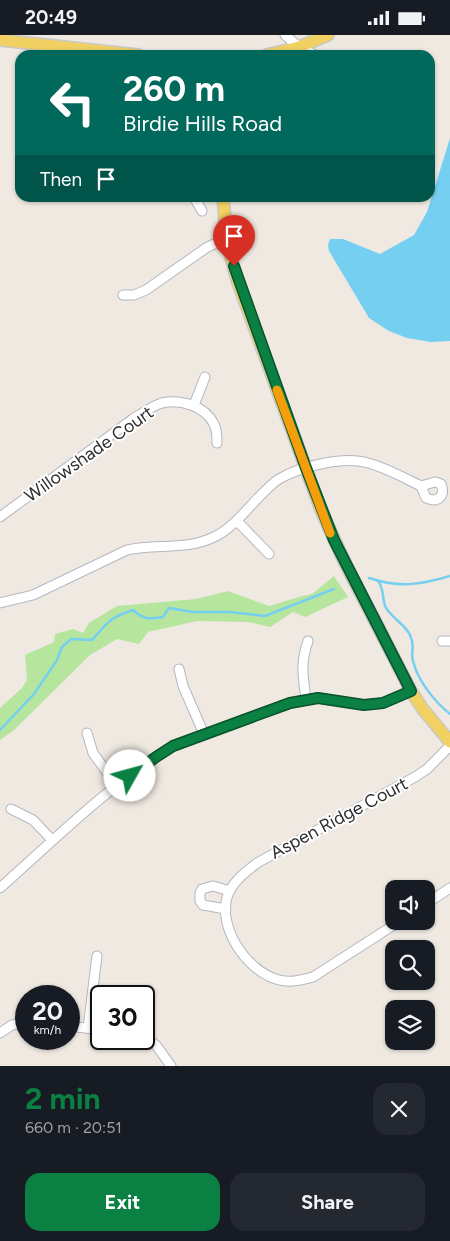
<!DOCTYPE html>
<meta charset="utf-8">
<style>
:root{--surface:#171b24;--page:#242831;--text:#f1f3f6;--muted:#9ea1a6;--accent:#0b8043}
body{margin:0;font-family:Figtree,sans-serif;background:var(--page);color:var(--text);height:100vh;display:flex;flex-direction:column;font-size:19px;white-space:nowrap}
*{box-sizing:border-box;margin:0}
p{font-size:16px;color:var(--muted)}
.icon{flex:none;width:28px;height:28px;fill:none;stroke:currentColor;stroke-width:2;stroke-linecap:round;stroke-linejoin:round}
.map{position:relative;height:1031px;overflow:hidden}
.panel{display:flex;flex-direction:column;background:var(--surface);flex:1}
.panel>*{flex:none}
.banner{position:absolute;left:15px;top:15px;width:420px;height:152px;border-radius:15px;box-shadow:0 1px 4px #0004;background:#00695c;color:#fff;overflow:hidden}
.tools{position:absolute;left:385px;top:845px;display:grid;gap:10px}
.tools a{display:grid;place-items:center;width:50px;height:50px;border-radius:10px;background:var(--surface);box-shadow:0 1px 4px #0004;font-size:25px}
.speed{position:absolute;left:15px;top:950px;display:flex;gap:10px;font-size:25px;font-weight:700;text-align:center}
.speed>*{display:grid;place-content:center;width:65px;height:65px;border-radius:50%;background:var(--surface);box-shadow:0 1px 4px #0004;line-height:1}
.speed small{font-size:12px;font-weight:400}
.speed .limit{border:2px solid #111;border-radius:8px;background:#fff;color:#111}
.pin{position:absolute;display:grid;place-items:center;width:42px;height:42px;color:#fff;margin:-51px -21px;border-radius:50% 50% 50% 0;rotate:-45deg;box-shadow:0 0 5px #0007}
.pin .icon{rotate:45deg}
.me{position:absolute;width:55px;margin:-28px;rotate:52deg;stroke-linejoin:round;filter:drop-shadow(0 0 4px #0008)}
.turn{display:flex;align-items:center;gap:18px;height:105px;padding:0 25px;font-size:22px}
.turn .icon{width:65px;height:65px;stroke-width:2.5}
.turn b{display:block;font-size:35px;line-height:42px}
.then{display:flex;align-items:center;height:48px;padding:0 25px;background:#0003;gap:10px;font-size:19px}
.round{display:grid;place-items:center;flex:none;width:52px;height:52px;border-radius:15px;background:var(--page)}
.head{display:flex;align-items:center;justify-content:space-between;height:85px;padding:0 25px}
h1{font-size:30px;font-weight:700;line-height:38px;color:var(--accent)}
.cta{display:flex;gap:10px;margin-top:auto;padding:10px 25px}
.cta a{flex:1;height:58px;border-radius:15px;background:var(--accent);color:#fff;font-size:20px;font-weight:700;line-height:58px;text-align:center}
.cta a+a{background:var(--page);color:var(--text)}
.status{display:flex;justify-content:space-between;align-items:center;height:35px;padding:0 25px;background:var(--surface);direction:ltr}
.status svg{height:14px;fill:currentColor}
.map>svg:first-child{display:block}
.green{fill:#b6e59e}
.water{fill:#75cff0}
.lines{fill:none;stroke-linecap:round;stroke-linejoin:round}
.stream{stroke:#75cff0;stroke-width:2.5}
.minor-casing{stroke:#b4b7c1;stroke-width:11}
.major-casing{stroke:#c9c9c9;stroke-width:14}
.minor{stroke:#fff;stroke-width:9}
.major{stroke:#f2d163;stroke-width:11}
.route-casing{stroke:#07532c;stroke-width:12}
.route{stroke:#0b8043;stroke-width:9}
.slow{stroke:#f59e0b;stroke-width:9}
.labels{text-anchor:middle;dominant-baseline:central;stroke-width:4;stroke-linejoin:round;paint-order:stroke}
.street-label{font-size:18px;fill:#2e2e2e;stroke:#fff}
</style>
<div class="status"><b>20:49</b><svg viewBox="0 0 49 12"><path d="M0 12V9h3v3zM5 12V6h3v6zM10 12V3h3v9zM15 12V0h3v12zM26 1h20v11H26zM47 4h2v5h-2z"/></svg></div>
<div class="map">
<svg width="450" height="1031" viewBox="0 0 450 1031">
<rect width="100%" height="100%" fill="#efe9e1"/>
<!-- green -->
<polygon class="green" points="334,541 348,562 305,582 293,577 270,592 248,587 197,586 148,597 139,609 117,604 90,620 14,695 0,705 0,673 22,653 27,645 25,620 54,607 55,599 73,594 83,598 89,588 117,571 196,564 228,556 269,571 302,561 312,559"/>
<!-- water -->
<polygon class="water" points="450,103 450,306 431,307 407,303 389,296 369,283 329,216 328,210 330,204 343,204 380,219 414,200 427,177"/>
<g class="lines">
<!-- stream -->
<g class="stream">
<path d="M369 543C399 553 420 550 450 541"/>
<path d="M378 546C384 553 382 562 385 571 391 583 404 588 410 600 416 613 410 615 413 626 418 646 434 666 450 679"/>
<path d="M0 695 34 659 57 625 62 612 71 604 92 605C108 587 109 583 133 575 144 585 149 584 163 582L169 573 193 577H230L265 581 334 554"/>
</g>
<!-- minor casing -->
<g class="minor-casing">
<g id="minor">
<polyline points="285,0 299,12 315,20"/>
<polyline points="194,162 202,176"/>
<polyline points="123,260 134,260 146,255 206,213 214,209 227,207"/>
<polyline points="194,370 205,342"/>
<path d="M0 482 134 383C143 378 152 371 162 368 181 364 205 371 214 389 217 395 217 402 217 408"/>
<polyline points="237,486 269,519"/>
<path d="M0 568 33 560 127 515C156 508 186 516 214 502 235 492 248 472 265 456 269 452 274 447 279 444 301 431 344 421 368 428 387 433 404 443 421 451L435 447 441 449C446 462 437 468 426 463L421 451"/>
<polyline points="442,606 450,606"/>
<polyline points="179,634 183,651 204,699"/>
<path d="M306 664C303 641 300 629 308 606"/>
<polyline points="87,698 93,718 117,751"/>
<polyline points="11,774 33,785 52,805"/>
<path d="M0 853C55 804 109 750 173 711L290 668 318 663 364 670 383 668 411 656"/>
<polyline points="426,869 450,853"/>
<polyline points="226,874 203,870 200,866 200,858 202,854 213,851 230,856"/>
<path d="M400 886 313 942C301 945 291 948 279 945 246 937 213 887 230 855 237 843 247 836 257 828L415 742 427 734 450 711"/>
<polyline points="69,991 101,995"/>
<polyline points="88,993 97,921"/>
<polyline points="0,998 12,990 26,987"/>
<polyline points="144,1002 156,1010 171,1031"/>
</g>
</g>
<!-- major casing -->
<g class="major-casing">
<g id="major">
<polyline points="0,5 138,20"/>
<polyline points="267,20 299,12 328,0"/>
<polyline points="223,162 227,207 237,245 321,475 345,528 411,656 422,673 450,707"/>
</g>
</g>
<!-- minor -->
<use href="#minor" class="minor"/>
<!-- major -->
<use href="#major" class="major"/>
</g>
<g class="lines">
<!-- route casing -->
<g class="route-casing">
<polyline id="route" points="130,741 156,722 173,711 290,668 318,663 364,670 383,668 411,656 334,505 306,433 234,231"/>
</g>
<!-- route -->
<use href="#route" class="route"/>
<!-- slow -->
<polyline class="slow" points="277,355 330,498"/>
</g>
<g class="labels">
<!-- street labels -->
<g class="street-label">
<text transform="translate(89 419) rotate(-35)">Willowshade Court</text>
<text transform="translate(339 783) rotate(-28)">Aspen Ridge Court</text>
</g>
</g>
</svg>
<div class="tools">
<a><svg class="icon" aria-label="sound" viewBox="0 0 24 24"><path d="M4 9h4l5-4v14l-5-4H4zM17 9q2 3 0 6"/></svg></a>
<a><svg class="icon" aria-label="search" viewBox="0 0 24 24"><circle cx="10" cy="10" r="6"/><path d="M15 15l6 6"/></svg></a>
<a><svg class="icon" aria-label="layers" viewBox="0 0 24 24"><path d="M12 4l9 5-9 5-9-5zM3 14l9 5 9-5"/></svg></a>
</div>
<div class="speed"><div>20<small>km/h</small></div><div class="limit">30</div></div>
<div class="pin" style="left:234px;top:231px;background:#d93025"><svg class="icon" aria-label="arrive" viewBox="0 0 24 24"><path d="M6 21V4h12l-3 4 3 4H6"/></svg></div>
<svg class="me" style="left:130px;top:741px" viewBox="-20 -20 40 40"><circle r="19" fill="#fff"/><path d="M0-13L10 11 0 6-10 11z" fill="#0b8043"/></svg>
<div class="banner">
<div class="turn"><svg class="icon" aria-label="left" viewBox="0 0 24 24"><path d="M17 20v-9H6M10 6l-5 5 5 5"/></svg><div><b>260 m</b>Birdie Hills Road</div></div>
<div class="then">Then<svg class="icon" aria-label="arrive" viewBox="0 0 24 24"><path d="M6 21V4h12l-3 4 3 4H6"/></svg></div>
</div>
</div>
<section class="panel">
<div class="head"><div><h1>2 min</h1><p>660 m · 20:51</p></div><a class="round"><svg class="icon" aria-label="close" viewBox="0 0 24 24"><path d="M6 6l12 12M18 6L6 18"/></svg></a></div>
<div class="cta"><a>Exit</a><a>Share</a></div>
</section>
